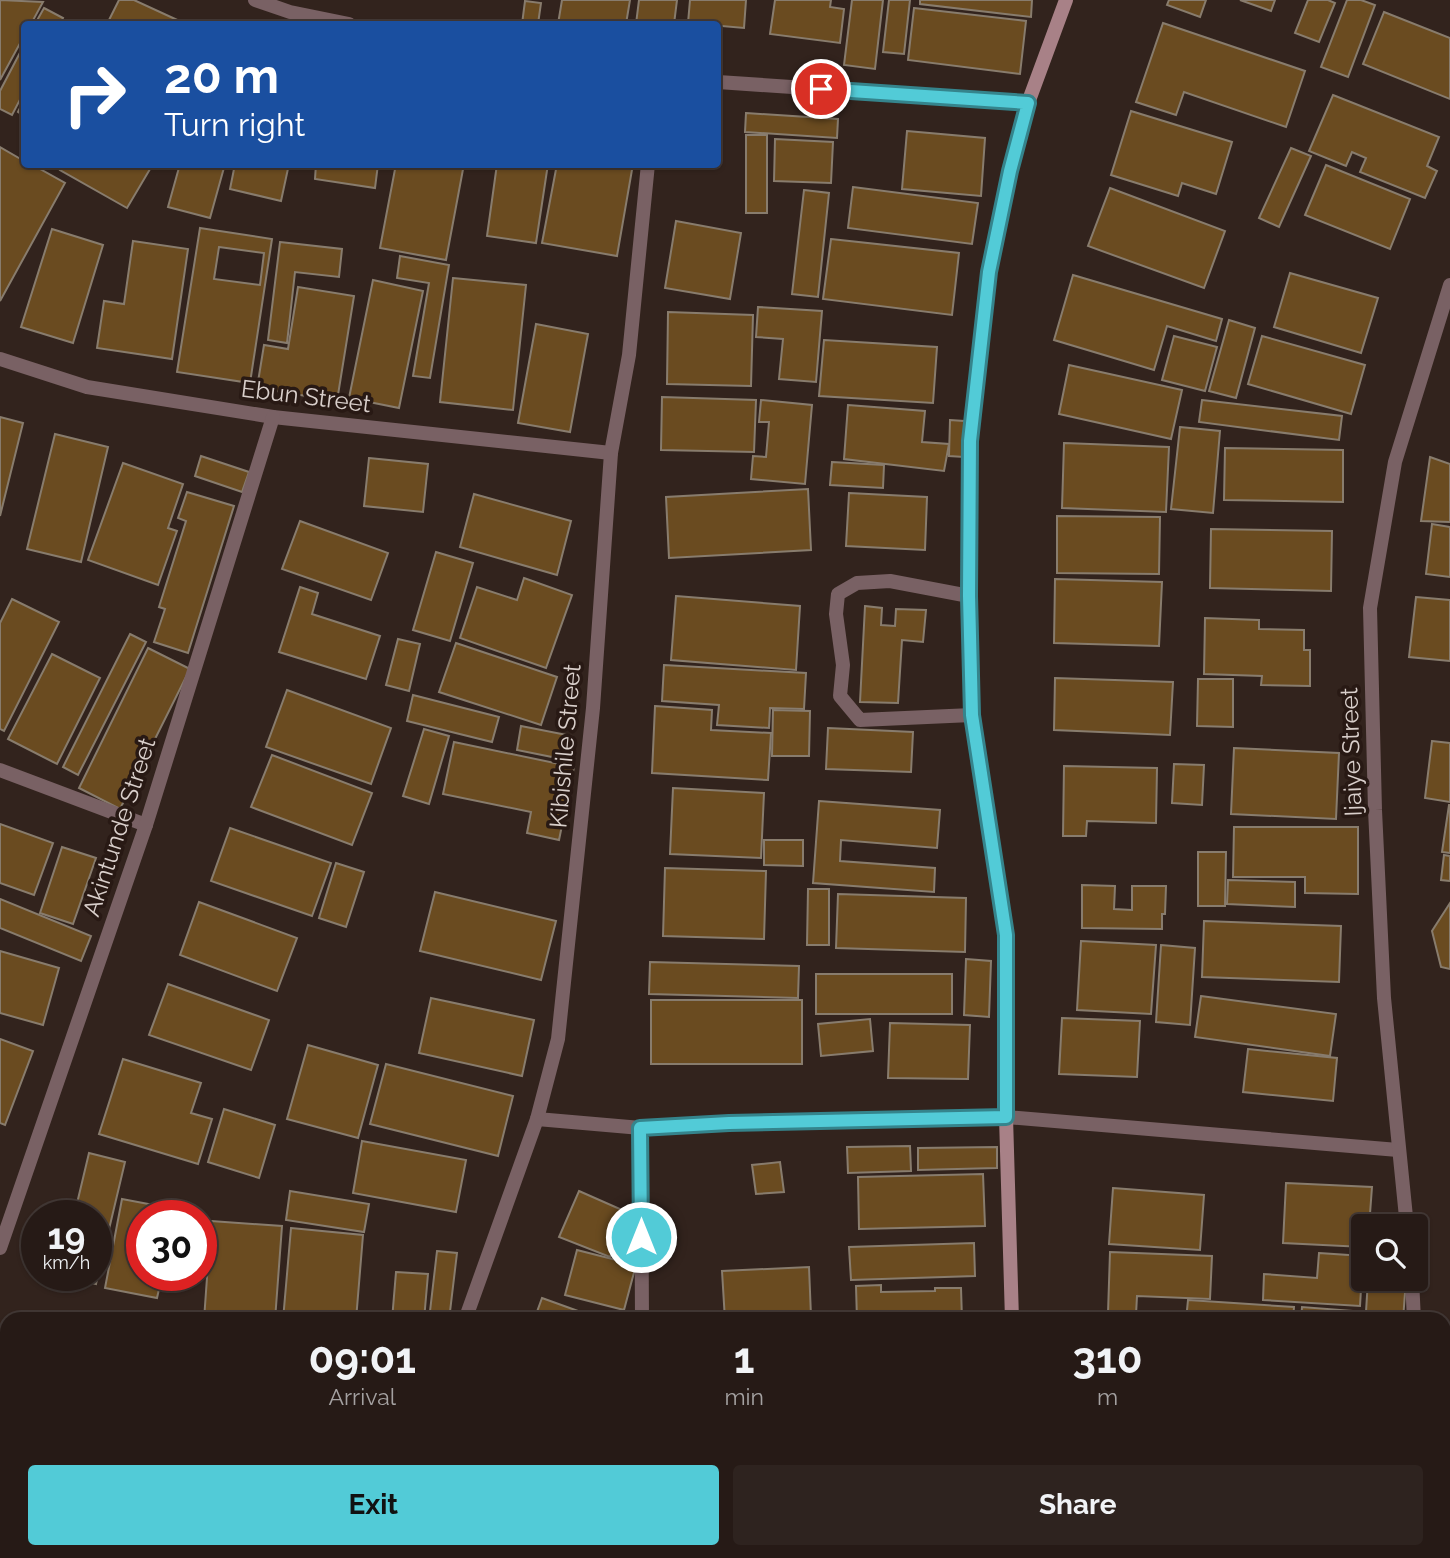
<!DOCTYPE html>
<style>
:root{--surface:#261a16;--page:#2e231f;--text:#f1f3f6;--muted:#a4a1a1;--line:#423835;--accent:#52cbd7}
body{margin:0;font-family:Raleway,sans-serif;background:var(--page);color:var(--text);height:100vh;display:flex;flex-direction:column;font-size:26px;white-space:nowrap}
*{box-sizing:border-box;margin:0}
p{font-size:23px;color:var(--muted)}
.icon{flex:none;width:38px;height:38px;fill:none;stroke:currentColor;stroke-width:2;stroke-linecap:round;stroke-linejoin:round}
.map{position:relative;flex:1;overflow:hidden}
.drawer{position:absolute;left:0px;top:1312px;width:1451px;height:247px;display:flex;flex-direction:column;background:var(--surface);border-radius:21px 21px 0 0;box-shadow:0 2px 5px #0004,0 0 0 2px var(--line)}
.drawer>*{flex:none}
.top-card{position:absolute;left:21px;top:21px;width:700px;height:147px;border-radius:7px;box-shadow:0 2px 5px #0004,0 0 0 2px var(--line);background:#1a4fa0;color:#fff;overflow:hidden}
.buttons{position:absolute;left:1351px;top:1214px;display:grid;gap:14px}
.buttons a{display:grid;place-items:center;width:77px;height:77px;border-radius:7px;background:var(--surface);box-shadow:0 2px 5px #0004,0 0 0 2px var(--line);font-size:35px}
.speed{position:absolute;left:21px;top:1200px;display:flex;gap:14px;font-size:35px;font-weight:700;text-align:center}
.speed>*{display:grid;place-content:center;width:91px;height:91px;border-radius:50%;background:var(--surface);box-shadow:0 2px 5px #0004,0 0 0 2px var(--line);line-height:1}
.speed small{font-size:18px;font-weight:400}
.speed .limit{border:10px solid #d22;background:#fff;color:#111}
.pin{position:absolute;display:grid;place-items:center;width:60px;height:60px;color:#fff;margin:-30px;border:4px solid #fff;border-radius:50%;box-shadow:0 2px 7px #0007}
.me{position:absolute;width:77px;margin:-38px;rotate:0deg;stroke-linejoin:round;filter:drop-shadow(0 0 5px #0008)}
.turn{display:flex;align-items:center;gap:24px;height:147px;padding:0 28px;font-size:32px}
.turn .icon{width:91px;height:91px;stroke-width:2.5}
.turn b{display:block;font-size:49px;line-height:60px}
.eta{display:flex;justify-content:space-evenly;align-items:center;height:119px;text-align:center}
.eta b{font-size:42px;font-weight:700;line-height:49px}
.action{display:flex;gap:14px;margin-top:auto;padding:14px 28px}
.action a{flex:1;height:80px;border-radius:7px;background:var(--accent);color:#111;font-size:28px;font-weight:700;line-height:80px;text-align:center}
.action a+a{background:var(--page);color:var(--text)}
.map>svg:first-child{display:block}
.building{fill:#6a4b20;stroke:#887c6d;stroke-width:2;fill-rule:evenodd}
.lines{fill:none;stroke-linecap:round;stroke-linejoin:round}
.lane{stroke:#796164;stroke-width:14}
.street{stroke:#796164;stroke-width:14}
.secondary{stroke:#a88187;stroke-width:14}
.route-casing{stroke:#35848c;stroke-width:18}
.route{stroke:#52cbd7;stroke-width:12}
.labels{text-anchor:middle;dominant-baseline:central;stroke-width:7;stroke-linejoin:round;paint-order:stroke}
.street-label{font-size:24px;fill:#d9cfcb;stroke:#281914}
</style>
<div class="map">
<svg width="1450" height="1558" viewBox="0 0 1450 1558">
<rect width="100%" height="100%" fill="#32231d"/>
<!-- building -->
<g class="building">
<polygon points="0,0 43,2 31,24 24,24 24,36 0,80"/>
<polygon points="119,0 134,0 186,24 107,24"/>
<polygon points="562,0 630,0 626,24 558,24"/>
<polygon points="639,0 677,0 674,24 636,24"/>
<polygon points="690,0 746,0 744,28 688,23"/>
<polygon points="775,0 831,0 830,7 844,9 840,43 770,34"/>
<polygon points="852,0 883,0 875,69 844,65"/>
<polygon points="889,0 910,0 904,54 883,52"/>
<polygon points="920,0 1032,0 1031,17 920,4"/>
<polygon points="1169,0 1206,0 1200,17 1167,5"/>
<polygon points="1240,0 1275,0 1271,11"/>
<polygon points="1308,0 1328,0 1335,3 1319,42 1295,33"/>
<polygon points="1347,0 1361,0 1375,5 1348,77 1321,67"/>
<polygon points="525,1 541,3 538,24 522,24"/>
<polygon points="44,8 63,18 60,24 35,24"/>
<polygon points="914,8 1026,21 1020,74 908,60"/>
<polygon points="1384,12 1450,38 1450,99 1363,64"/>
<polygon points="1163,23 1305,71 1286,127 1184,92 1176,115 1136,102"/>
<polygon points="24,45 24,92 12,115 0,109 0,91"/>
<polygon points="1333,95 1439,137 1427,166 1437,171 1425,198 1360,172 1366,158 1352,152 1346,166 1309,151"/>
<polygon points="24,100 24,116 18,112"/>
<polygon points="1131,111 1232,142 1216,194 1182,183 1178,196 1111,175"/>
<polygon points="746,113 838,119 837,138 745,132"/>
<polygon points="907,131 985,138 981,196 902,189"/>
<rect x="746" y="135" width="21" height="78"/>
<polygon points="775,139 833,142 831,183 774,181"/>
<polygon points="0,147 24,161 24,164 31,164 65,183 0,301"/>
<polygon points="1291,148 1311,156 1279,227 1259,218"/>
<polygon points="63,164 153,164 127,208 60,170"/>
<polygon points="180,164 225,164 210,218 168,207"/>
<polygon points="235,164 289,164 281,201 230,189"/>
<polygon points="316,164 378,164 375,188 315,179"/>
<polygon points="396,164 464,164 446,260 380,248"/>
<polygon points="497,164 548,164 536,243 487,236"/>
<polygon points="557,164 633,164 617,256 542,243"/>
<polygon points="1326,165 1410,199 1390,249 1305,215"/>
<polygon points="853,187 978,203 972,244 848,228"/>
<polygon points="1110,188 1225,231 1204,288 1088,246"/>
<polygon points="804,190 829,193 818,297 792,294"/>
<polygon points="676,221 741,233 730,299 665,288"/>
<path d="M200 228 272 239 250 383 177 372ZM219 247 264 253 260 285 214 279Z"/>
<polygon points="52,229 103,245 73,343 21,327"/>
<polygon points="831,239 959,253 952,315 823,299"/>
<polygon points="133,241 188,249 172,359 97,348 104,301 124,304"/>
<polygon points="280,242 342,249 339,277 295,272 287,343 268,340"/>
<polygon points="400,256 449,265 430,378 413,376 429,283 397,278"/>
<polygon points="1290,273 1378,298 1361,353 1274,327"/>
<polygon points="1073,275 1222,319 1216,341 1167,326 1154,370 1054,340"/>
<polygon points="453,278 526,285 513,410 440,402"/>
<polygon points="373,280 423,291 399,408 349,398"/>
<polygon points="298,287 354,296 337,401 257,388 264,345 288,349"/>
<polygon points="758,307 822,311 816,382 779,379 783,339 756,337"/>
<polygon points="668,312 753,315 751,386 667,384"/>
<polygon points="1229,320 1255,328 1236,398 1209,391"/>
<polygon points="536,324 588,334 570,432 518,423"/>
<polygon points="1174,336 1217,347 1205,391 1162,380"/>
<polygon points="1262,336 1365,365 1351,414 1248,384"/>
<polygon points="824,340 937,347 933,403 819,396"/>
<polygon points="1069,365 1182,390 1171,439 1059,414"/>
<polygon points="662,397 756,400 754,452 661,450"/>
<polygon points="761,400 812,405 805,484 751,479 753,456 766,457 769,422 759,422"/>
<polygon points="1202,400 1342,416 1339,440 1199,422"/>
<polygon points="848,405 925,411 922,442 949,444 944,471 844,459"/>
<polygon points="0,417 23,423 0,516"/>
<polygon points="950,420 964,421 964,457 949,456"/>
<polygon points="1180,427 1220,431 1213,513 1171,509"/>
<polygon points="55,434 108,447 81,562 27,549"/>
<polygon points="1064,443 1169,447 1166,512 1062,508"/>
<polygon points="1225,448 1343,450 1343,502 1224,500"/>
<polygon points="201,456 249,472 242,492 195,476"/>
<polygon points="1430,457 1450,464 1450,522 1421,521"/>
<polygon points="369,458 428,464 423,512 364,506"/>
<polygon points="832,462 884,465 883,488 830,485"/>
<polygon points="123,463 183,484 168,528 177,531 158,585 88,560"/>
<polygon points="808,489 811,550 669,558 666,497"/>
<polygon points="187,492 234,506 188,653 154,642 165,609 159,607 186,521 178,518"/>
<polygon points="849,493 927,497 925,550 846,546"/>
<polygon points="474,494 571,521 557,575 460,547"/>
<polygon points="1057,516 1160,517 1159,574 1057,573"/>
<polygon points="300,521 388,553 371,600 282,569"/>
<polygon points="1432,524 1450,527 1450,577 1426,574"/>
<polygon points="1211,529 1332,531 1331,591 1210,588"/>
<polygon points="436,552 473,563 450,641 413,630"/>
<polygon points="524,578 572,595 546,668 460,638 477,587 517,600"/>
<polygon points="1055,579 1162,582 1159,646 1054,643"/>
<polygon points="300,587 318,593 312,614 380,636 366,679 279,652"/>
<polygon points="676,596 800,606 796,670 671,660"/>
<polygon points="1416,597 1450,600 1450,661 1409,657"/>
<polygon points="12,599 59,622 4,731 0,729 0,623"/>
<polygon points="865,606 882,608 881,625 895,626 896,609 926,610 923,642 902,640 898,703 860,702"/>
<polygon points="1205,618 1259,620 1259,629 1304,630 1304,650 1310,650 1310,686 1261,685 1262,676 1204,674"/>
<polygon points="130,634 146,642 78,775 63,767"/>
<polygon points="398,639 420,644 409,691 386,685"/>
<polygon points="456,643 557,677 541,725 439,692"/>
<polygon points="148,648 190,669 120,809 79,788"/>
<polygon points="52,654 100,678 57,764 8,739"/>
<polygon points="664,665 806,673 804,709 770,708 769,728 717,725 719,705 662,701"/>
<polygon points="1055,678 1173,682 1170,735 1054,730"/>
<polygon points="1198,679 1233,679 1233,727 1197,726"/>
<polygon points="287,690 391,728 371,784 266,747"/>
<polygon points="413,695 499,717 492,742 407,721"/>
<polygon points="655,706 712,710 711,730 771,733 768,780 652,773"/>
<polygon points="773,710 810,711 809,756 772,756"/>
<polygon points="521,726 572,736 567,760 517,750"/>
<polygon points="828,728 913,732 911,772 826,769"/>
<polygon points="424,729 449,736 429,804 403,796"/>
<polygon points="1432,741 1450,743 1450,802 1425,798"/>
<polygon points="454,742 574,767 559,840 527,833 531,812 443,794"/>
<polygon points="1234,748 1339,753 1336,819 1231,814"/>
<polygon points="272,755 372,793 352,845 251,807"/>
<polygon points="1174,764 1204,765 1202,805 1172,803"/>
<polygon points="1064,766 1157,768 1156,823 1087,821 1086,836 1063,836"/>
<polygon points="673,788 764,793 761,858 670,854"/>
<polygon points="819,801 940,810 937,848 841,840 840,861 935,868 934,892 813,883"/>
<polygon points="1449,805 1450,805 1450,853 1442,852"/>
<polygon points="0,824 53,843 34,895 0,883"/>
<polygon points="1234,827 1358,827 1358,894 1305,893 1305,877 1233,877"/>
<polygon points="230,828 331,863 312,916 211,881"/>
<polygon points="764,840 803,840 803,866 764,865"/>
<polygon points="62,847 96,858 73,924 40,913"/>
<polygon points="1198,852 1226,852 1225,906 1198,906"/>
<polygon points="1444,855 1450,856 1450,881 1441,880"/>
<polygon points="336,863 364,872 346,927 319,918"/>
<polygon points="665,868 766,871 764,939 663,936"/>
<polygon points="1228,880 1295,882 1295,907 1227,904"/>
<polygon points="1082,885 1115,886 1114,909 1132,910 1132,886 1166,886 1165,914 1162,914 1162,929 1082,928"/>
<polygon points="808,889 829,889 829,945 807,945"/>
<polygon points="435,892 556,921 541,980 420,951"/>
<polygon points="838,894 966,898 965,952 836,948"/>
<polygon points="0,899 91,936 81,961 0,928"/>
<polygon points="199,902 297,938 277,991 180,955"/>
<polygon points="1450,903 1450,969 1441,967 1432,931"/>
<polygon points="1204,921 1341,926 1339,982 1202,977"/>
<polygon points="1081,941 1156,945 1151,1014 1077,1010"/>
<polygon points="1161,945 1195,948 1190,1025 1156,1022"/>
<polygon points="0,951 59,968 43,1025 0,1013"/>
<polygon points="966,959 991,961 989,1017 964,1015"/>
<polygon points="650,962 799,966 798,998 649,994"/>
<rect x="816" y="974" width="136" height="40"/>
<polygon points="168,984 269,1020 251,1070 149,1035"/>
<polygon points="1201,996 1336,1014 1330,1056 1195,1037"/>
<polygon points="431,998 534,1020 522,1076 419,1053"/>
<rect x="651" y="1000" width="151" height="64"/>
<polygon points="1062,1018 1140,1021 1137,1077 1059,1074"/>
<polygon points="870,1019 873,1051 821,1056 818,1024"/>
<polygon points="890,1023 970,1025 968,1079 888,1078"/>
<polygon points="0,1039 33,1051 5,1125 0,1123"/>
<polygon points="308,1045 378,1065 358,1138 287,1119"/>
<polygon points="1248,1049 1337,1058 1333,1101 1243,1092"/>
<polygon points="123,1059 201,1083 191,1113 212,1119 198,1164 99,1134"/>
<polygon points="386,1064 513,1096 498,1156 370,1124"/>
<polygon points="224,1109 275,1125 259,1178 208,1162"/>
<polygon points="362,1141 466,1160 456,1212 353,1193"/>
<polygon points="910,1146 911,1171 848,1173 847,1147"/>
<polygon points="997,1147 997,1168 918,1170 918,1148"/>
<polygon points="89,1153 125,1162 96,1284 60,1276 96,1276 96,1216 74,1216"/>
<polygon points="780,1162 784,1192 756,1194 752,1165"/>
<polygon points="983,1174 985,1226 859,1229 858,1177"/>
<polygon points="1286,1183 1372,1187 1369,1227 1363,1227 1363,1247 1283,1243"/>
<polygon points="1113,1188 1204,1195 1200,1250 1109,1244"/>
<polygon points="290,1191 369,1204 364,1232 286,1220"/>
<polygon points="579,1191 629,1213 610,1257 559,1237"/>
<polygon points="122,1199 175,1209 174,1216 142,1216 142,1276 162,1276 157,1298 105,1288"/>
<polygon points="211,1221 282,1226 275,1320 204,1320"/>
<polygon points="291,1228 363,1235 356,1320 283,1320"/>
<polygon points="974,1243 975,1276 851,1280 849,1247"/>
<polygon points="577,1250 636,1265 624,1310 565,1295"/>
<polygon points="437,1251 457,1253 449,1320 429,1320"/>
<polygon points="1110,1252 1212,1256 1210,1299 1137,1296 1136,1315 1108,1313"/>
<polygon points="1319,1253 1363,1256 1360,1306 1263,1300 1264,1274 1317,1278"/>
<polygon points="809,1267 811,1316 725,1320 722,1271"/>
<polygon points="396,1272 428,1274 424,1320 392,1320"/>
<polygon points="1368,1279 1406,1279 1403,1320 1301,1320 1302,1307 1366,1312"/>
<polygon points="881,1285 881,1292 935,1291 935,1288 961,1288 962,1320 857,1320 856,1286"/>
<polygon points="542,1298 603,1320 534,1320"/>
<polygon points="1188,1300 1294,1307 1293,1320 1186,1320"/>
<rect x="0" y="1346" width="7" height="95"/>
<polygon points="67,1552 125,1552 125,1558 68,1558"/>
<rect x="137" y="1552" width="43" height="6"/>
<polygon points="188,1552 218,1552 219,1558 189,1558"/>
<polygon points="228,1552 295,1552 295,1558 229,1558"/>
<polygon points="306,1552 365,1552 365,1558 307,1558"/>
<rect x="415" y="1552" width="56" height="6"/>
<polygon points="538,1552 606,1552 604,1558 554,1558"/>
<polygon points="813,1552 845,1552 845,1558 755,1558"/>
<rect x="875" y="1552" width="109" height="6"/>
<polygon points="1100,1552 1217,1552 1217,1557 1198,1555 1197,1558 1100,1558"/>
<polygon points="1256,1552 1355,1552 1354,1558 1321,1558"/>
<polygon points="1368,1553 1415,1556 1415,1558 1368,1558"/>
</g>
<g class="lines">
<!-- lane -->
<polyline class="lane" points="969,596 890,581 857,583 838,594 836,614 843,665 840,696 860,720 972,715"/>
<!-- street -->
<g class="street">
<polyline points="255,0 290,12 349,24"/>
<polyline points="718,82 1028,103"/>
<polyline points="0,359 87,387 273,417 611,453"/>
<polyline points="0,770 146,825"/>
<polyline points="537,1119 641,1128 729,1123 1006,1117 1398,1150"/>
<polyline points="641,1128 642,1320"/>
<polyline points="1407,1227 1384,998 1375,810 1370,608 1395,462 1450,285"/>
<polyline points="0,1248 146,825 273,417"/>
<polyline points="1412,1279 1414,1320"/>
<polyline points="465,1320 537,1119 558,1039 593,708 611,453 629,355 648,164"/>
<polyline points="0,1469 7,1467"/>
<polyline points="1444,1529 1450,1541"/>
<polyline points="649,1552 649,1558"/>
<polyline points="1417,1558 1417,1552"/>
</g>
<!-- secondary -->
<g class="secondary">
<polyline points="1012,1320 1006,1117 1006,935 972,715 969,596 970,441 989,272 1010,171 1028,103 1066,0"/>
<polyline points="1020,1552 1020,1558"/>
</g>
</g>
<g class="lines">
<!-- route casing -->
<g class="route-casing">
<polyline id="route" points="641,1237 640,1128 729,1123 1006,1117 1006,935 972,715 969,596 970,441 989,272 1010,171 1028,103 821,89"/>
</g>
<!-- route -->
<use href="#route" class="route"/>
</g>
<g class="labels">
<!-- street labels -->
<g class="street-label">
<text transform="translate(306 396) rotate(7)">Ebun Street</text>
<text transform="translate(565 746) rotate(-85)">Kibishile Street</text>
<text transform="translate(1351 752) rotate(-92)">Ijaiye Street</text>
<text transform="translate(119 827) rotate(-72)">Akintunde Street</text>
</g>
</g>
</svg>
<div class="buttons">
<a><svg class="icon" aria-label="search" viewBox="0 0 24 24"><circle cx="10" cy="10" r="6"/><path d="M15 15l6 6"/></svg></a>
</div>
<div class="speed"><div>19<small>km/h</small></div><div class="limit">30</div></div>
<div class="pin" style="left:821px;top:89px;background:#d93025"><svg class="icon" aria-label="arrive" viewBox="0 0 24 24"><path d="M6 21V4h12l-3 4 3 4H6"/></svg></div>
<svg class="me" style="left:641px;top:1237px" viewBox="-20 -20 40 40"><circle r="17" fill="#52cbd7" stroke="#fff" stroke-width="3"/><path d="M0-11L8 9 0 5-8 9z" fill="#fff"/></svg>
<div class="top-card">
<div class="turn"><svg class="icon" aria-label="right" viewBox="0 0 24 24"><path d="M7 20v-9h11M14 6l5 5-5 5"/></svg><div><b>20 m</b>Turn right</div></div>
</div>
<section class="drawer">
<div class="eta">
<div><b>09:01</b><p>Arrival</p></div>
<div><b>1</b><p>min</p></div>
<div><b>310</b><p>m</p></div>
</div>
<div class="action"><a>Exit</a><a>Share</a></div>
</section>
</div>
